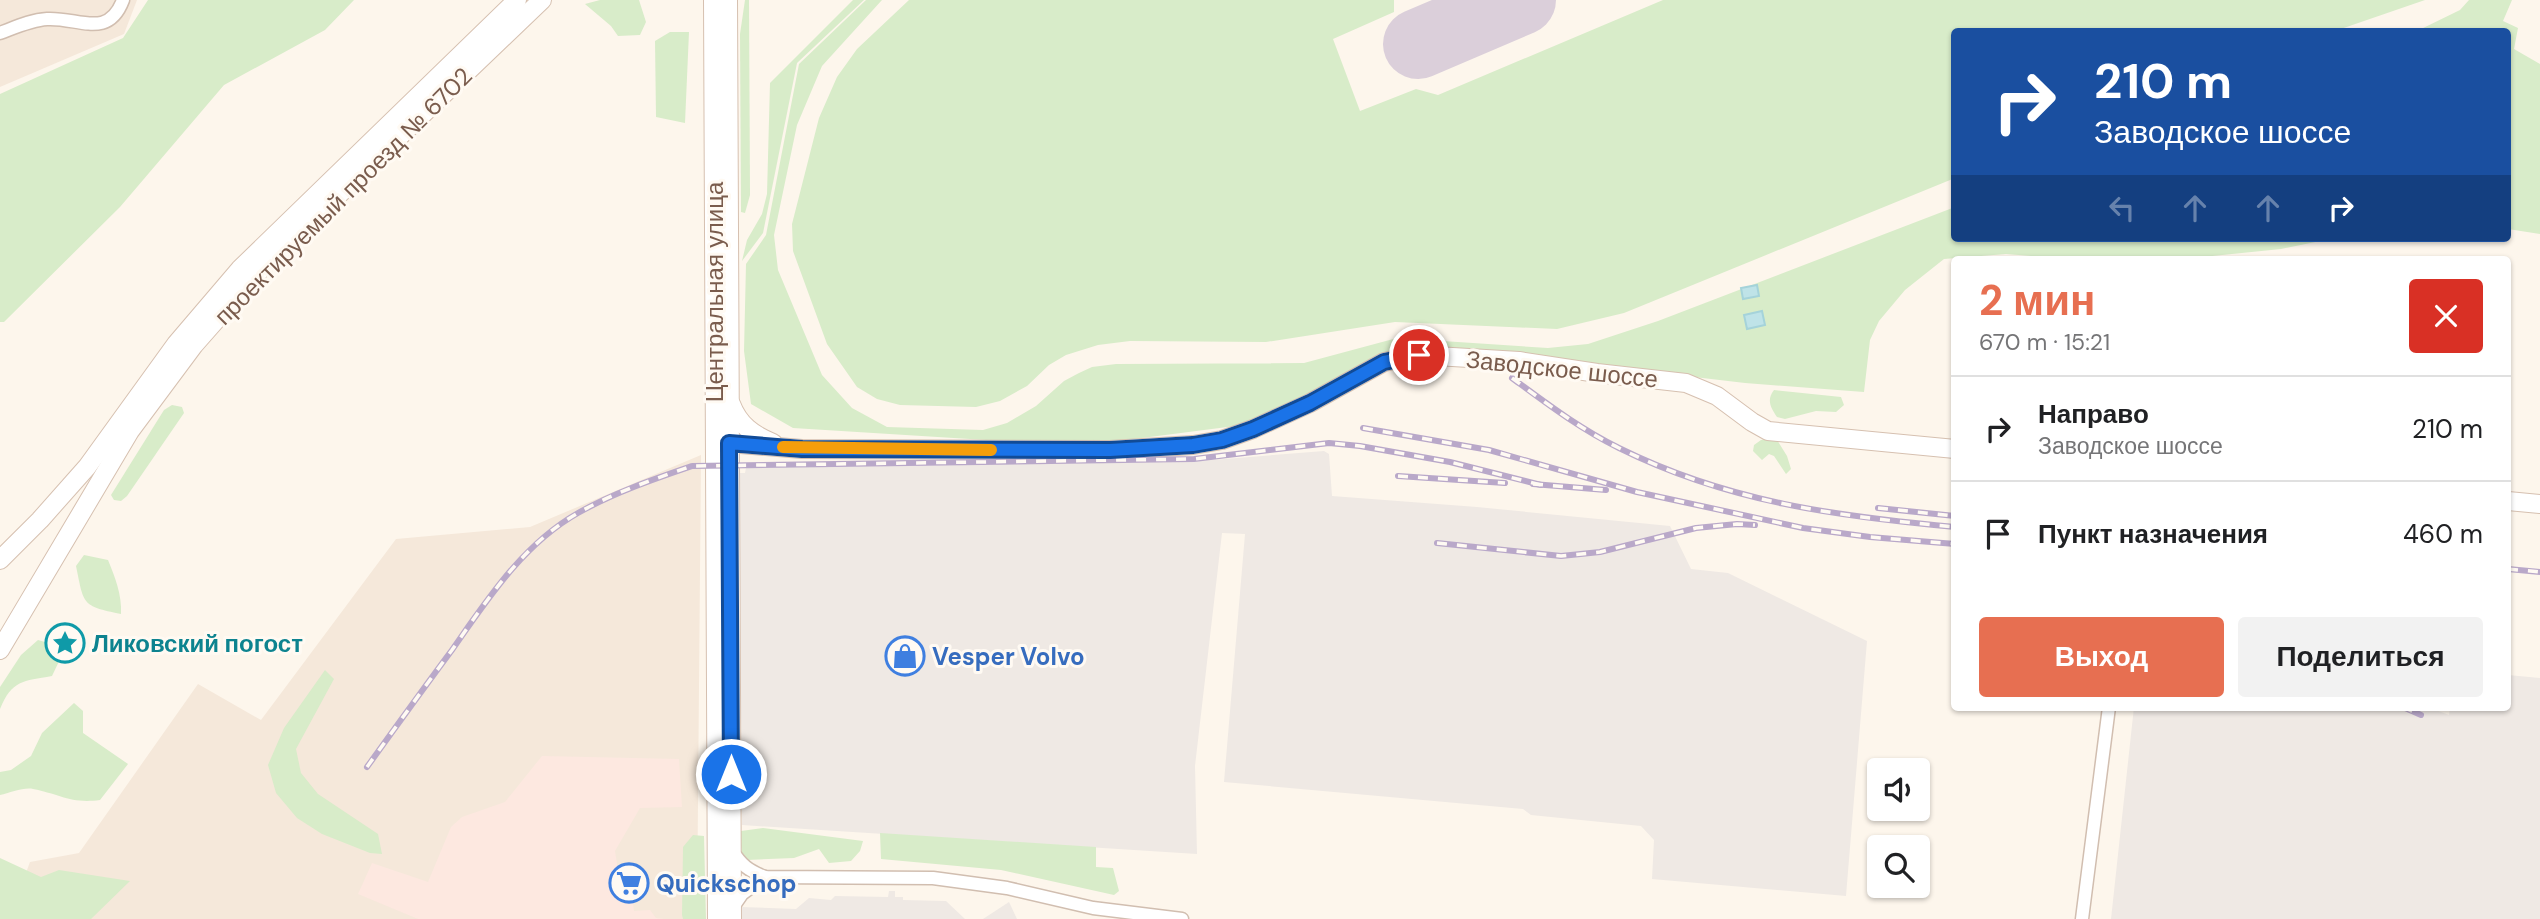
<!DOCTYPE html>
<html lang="ru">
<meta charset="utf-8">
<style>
:root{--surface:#fff;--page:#f2f2f2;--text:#202124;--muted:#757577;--line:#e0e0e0;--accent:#e76f51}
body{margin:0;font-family:"DM Sans",sans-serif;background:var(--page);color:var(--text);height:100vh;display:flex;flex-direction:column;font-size:26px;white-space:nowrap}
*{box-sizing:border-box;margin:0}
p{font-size:23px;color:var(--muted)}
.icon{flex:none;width:38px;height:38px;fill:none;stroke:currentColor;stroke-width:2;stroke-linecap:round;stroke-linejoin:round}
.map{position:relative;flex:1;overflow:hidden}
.panel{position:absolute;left:1951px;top:256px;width:560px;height:455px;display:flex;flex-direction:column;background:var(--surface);border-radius:7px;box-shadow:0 2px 5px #0004}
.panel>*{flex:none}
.top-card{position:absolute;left:1951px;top:28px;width:560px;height:214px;border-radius:7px;box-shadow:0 2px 5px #0004;background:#1a4fa0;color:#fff;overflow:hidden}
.fabs{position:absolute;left:1867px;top:758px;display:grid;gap:14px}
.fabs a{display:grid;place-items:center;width:63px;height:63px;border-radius:7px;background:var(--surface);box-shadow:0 2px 5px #0004;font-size:35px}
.pin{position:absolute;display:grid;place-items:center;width:60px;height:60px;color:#fff;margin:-30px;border:4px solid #fff;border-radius:50%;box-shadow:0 2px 7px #0007}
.me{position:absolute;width:77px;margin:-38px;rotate:0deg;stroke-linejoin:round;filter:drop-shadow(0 0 5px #0008)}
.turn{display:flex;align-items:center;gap:24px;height:147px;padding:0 28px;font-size:32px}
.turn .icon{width:91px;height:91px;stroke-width:2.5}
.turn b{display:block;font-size:49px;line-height:60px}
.lanes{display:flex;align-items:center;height:66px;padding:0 28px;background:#0003;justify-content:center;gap:35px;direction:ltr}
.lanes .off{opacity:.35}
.round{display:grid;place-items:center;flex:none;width:74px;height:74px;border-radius:7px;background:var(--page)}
.overview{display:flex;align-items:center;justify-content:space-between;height:119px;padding:0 28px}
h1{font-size:42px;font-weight:700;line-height:52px;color:var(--accent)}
.cta{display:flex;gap:14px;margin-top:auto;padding:14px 28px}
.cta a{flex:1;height:80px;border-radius:7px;background:var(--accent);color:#fff;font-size:28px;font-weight:700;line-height:80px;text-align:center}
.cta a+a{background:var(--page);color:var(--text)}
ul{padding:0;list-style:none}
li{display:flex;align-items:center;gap:21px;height:105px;padding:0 28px;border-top:2px solid var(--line)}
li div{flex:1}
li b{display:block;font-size:26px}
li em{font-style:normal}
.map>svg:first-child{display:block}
.residential{fill:#f5e8da}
.commercial{fill:#fde8e0}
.industrial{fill:#efe9e4}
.green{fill:#d8ecc9}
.water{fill:#bfe3e8;stroke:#a5d3da;stroke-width:2}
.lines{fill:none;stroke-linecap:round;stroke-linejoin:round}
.runway{stroke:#dbcfda;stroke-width:70}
.street-casing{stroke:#d1beb0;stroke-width:15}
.secondary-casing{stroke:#d6c0b0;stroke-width:20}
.street{stroke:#fff;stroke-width:12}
.secondary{stroke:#fff;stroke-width:18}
.rail-casing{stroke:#b9a8c9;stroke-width:6}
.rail{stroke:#fffaf3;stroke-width:3.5;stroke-dasharray:10;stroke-linecap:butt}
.route-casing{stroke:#114b97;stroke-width:18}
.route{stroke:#1a73e8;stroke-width:12}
.slow{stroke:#f59e0b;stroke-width:12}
.labels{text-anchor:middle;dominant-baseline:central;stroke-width:6;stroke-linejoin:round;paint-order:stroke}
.street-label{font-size:24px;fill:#7a5c4d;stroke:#fffaf3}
.culture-label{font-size:24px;font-weight:bold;fill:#0d838f;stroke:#fffaf3;text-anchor:start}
.shop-label{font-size:24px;font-weight:bold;fill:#366cbe;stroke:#fffaf3;text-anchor:start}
</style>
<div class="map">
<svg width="2540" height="919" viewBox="0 0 2540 919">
<rect width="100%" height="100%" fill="#fdf6ec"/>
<!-- residential -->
<g class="residential">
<polygon points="0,0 137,0 124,34 0,87"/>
<polygon points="701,455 697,919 9,919 30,862 79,853 198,684 261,720 396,539 530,527"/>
</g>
<!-- commercial -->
<polygon class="commercial" points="542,756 679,759 682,807 640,808 615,851 621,889 633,903 634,911 650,910 656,918 664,919 418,919 358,894 372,863 428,882 451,827 462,817 505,802"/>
<!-- industrial -->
<g class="industrial">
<polygon points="1324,451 1329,454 1332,496 1477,507 1670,526 1691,569 1728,573 1867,641 1846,896 1652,879 1654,840 1641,826 1531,815 1523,809 1224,782 1245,534 1222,533 1195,766 1197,854 742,825 739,473 745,473 746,468 1187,462"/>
<polygon points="2508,675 2540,678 2540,919 2111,919 2134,707 2428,707 2449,715 2450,707 2508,707"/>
<polygon points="889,891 895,891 895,897 903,897 903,900 946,901 965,919 741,919 740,907 796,909 809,898 831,900 835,896 888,897"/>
<polygon points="1009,902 1017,919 983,919"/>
</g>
<!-- green -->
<g class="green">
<polygon points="148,0 354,0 325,30 224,85 120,207 4,322 0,322 0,94 123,38"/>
<polygon points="600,0 639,0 646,22 640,35 618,36 611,26 585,4"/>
<polygon points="745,0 749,0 750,195 745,213 741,212 740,34"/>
<polygon points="853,0 864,0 797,63 763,233 742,261 747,240 762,214 767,194 770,83"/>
<polygon points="866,0 882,0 822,66 797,125 774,235 778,270 822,375 852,408 887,427 983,430 1007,423 1036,406 1064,381 1079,373 1092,367 1116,364 1304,363 1397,338 1548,348 1588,344 1658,321 1955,207 1955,238 2335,238 2281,249 2183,259 2071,259 2006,254 1944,259 1905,290 1879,321 1870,340 1864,392 1745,383 1523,357 1409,352 1243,425 1103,443 1052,444 793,428 751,404 744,351 746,264 766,235 799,64"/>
<polygon points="909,0 1394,0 1394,12 1333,39 1360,111 1416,89 1438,95 1663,0 2425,0 2335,31 1955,32 1955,178 1624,313 1557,329 1395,322 1266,342 1130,341 1098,345 1066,355 1049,365 1027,386 1000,401 976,407 900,405 877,399 857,387 827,344 793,251 792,224 819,118 837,77 857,49"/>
<polygon points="2469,0 2512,0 2503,21 2518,28 2514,49 2540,64 2540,234 2508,229 2508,32 2417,31 2460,10"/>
<polygon points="670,32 689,32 685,123 656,117 655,41"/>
<path d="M1774 390 1841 397 1844 405 1836 412 1816 411 1785 419 1777 417C1771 408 1766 400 1774 390Z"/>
<polygon points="172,405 182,407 184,413 127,496 121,501 114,500 111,495 164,410"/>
<polygon points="1770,438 1777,440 1787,456 1791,469 1786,474 1774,456 1769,454 1762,460 1753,451 1754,445 1761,440"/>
<path d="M84 555 108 560C115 577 122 595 121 614 81 606 84 604 76 566Z"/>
<path d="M38 640 52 644 62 655 52 676C23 681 12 680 0 709V687L21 655Z"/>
<polygon points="325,670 334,679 296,749 301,773 318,794 378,834 382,854 370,853 322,834 297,818 276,793 268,765 284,728"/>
<path d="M74 703 83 711V733L128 764 100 800C70 804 60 794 33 789 24 787 10 793 0 795V772L11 770 31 756 42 733Z"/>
<path d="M763 828 863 841 860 851 851 861 829 863 819 849 794 858 747 860C739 854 741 840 741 831Z"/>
<polygon points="880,833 1096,847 1096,867 1113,868 1119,891 1114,895 1001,870 881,859"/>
<polygon points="693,835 704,836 706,919 683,919 682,915 683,847"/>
<polygon points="0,858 41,877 59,870 130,881 91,919 0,919"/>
</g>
<!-- water -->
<g class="water">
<polygon points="1757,285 1759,296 1743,299 1741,288"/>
<polygon points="1762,311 1765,325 1747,329 1744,315"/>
</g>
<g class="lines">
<!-- runway -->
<polyline class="runway" points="1418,44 1521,0"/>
<!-- street casing -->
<g class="street-casing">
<g id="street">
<path d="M0 33C16 27 31 20 47 19 78 17 108 40 123 0"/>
<path d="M732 850C741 865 749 871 765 877L933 878 1007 888 1093 908 1182 919"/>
<polyline points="733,907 742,894 765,877"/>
<polyline points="2082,919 2109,707"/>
</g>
</g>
<!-- secondary casing -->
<g class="secondary-casing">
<g id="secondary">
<polyline points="713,0 717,919"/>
<polyline points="728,0 732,919"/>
<path d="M731 404C739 425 753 435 773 443"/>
<polyline points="715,434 721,441 729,443 802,449 1110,450 1193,445 1222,440 1253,429 1310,403 1384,362 1419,355 1519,361 1597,373 1686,383 1717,396 1752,422 1768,431 1955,449"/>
<polyline points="2508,501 2540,504"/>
<polyline points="0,560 40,520 87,467 176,344 240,269 517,0"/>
<polyline points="0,650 130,431 194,345 261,269 542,0"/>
</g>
</g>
<!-- street -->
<use href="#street" class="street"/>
<!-- secondary -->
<use href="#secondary" class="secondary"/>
<!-- rail casing -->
<g class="rail-casing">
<g id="rail">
<path d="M1512 378C1546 403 1580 429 1619 448 1728 502 1835 516 1955 527"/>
<polyline points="1363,428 1489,450 1637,492 1803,528 1870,537 1955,544"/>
<polyline points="1398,476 1505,483"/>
<polyline points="1533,484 1606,490"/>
<polyline points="1878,508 1955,516"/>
<polyline points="1437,543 1561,556 1600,552 1696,528 1737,524 1755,525"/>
<polyline points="2508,569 2540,572"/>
<polyline points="2403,707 2421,715"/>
<path d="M367 767C395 728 423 689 452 650 487 600 523 544 578 513 613 493 654 479 692 466L1194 459 1329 443 1360 446 1450 462 1541 485"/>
</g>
</g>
<!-- rail -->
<use href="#rail" class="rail"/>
</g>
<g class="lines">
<!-- route casing -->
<g class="route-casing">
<polyline id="route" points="731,774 729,443 802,449 1110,450 1193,445 1222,440 1253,429 1310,403 1384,362 1419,355"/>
</g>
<!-- route -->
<use href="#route" class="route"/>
<!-- slow -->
<polyline class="slow" points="783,447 991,450"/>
</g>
<!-- icons -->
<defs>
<g id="sight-ring" transform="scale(2.0125)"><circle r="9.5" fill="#fffaf3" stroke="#0f9aa8" stroke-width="1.5"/><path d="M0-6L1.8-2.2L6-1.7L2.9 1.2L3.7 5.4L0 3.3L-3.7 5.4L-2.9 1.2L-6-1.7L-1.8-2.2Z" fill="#0f9aa8"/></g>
<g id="shop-ring" transform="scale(2.0125)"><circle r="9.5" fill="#fffaf3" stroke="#3f7fe0" stroke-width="1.5"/><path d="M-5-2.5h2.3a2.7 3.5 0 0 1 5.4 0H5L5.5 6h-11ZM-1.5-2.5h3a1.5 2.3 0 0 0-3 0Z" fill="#3f7fe0"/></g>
<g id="supermarket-ring" transform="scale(2.0125)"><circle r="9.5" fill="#fffaf3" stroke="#3f7fe0" stroke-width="1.5"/><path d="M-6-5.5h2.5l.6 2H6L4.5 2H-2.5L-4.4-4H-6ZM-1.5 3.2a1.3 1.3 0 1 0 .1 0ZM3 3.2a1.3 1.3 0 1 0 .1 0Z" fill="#3f7fe0"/></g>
</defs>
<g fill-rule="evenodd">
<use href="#sight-ring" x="65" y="643"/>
<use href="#shop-ring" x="905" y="656"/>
<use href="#supermarket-ring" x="629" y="883"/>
</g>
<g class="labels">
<!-- street labels -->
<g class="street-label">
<text transform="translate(343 196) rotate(-45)">проектируемый проезд № 6702</text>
<text transform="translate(714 292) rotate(-90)">Центральная улица</text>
<text transform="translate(1562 369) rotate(6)">Заводское шоссе</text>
</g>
<!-- culture labels -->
<g class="culture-label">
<text x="92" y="643">Ликовский погост</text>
</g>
<!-- shop labels -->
<g class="shop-label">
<text x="932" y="656">Vesper Volvo</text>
<text x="656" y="883">Quickschop</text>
</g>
</g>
</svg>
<div class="fabs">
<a><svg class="icon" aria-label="sound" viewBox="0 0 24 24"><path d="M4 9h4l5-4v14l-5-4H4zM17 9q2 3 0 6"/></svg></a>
<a><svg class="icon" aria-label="search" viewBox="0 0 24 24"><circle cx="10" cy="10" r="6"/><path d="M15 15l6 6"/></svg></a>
</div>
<div class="pin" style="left:1419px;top:355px;background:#d93025"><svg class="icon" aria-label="arrive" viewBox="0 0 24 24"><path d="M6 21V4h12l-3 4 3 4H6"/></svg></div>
<svg class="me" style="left:731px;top:774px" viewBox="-20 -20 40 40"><circle r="17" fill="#1a73e8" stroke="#fff" stroke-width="3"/><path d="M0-11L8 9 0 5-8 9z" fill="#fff"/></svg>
<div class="top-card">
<div class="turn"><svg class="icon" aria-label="right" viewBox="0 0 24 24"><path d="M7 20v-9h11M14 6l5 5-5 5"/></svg><div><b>210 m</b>Заводское шоссе</div></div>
<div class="lanes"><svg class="icon off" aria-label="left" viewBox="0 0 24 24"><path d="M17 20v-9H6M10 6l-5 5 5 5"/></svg><svg class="icon off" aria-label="ahead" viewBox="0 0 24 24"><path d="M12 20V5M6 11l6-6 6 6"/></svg><svg class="icon off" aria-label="ahead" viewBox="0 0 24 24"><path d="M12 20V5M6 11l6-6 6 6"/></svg><svg class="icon" aria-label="right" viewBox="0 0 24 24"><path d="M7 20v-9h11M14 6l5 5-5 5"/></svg></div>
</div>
<section class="panel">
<div class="overview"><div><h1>2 мин</h1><p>670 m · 15:21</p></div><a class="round" style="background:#d93025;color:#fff"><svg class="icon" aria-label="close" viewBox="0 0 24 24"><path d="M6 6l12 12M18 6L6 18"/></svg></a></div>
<ul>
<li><svg class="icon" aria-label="right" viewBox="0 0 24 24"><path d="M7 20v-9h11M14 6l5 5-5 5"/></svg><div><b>Направо</b><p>Заводское шоссе</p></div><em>210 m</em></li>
<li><svg class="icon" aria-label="arrive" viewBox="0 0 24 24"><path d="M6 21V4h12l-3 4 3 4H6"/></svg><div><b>Пункт назначения</b></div><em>460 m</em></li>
</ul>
<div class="cta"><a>Выход</a><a>Поделиться</a></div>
</section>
</div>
